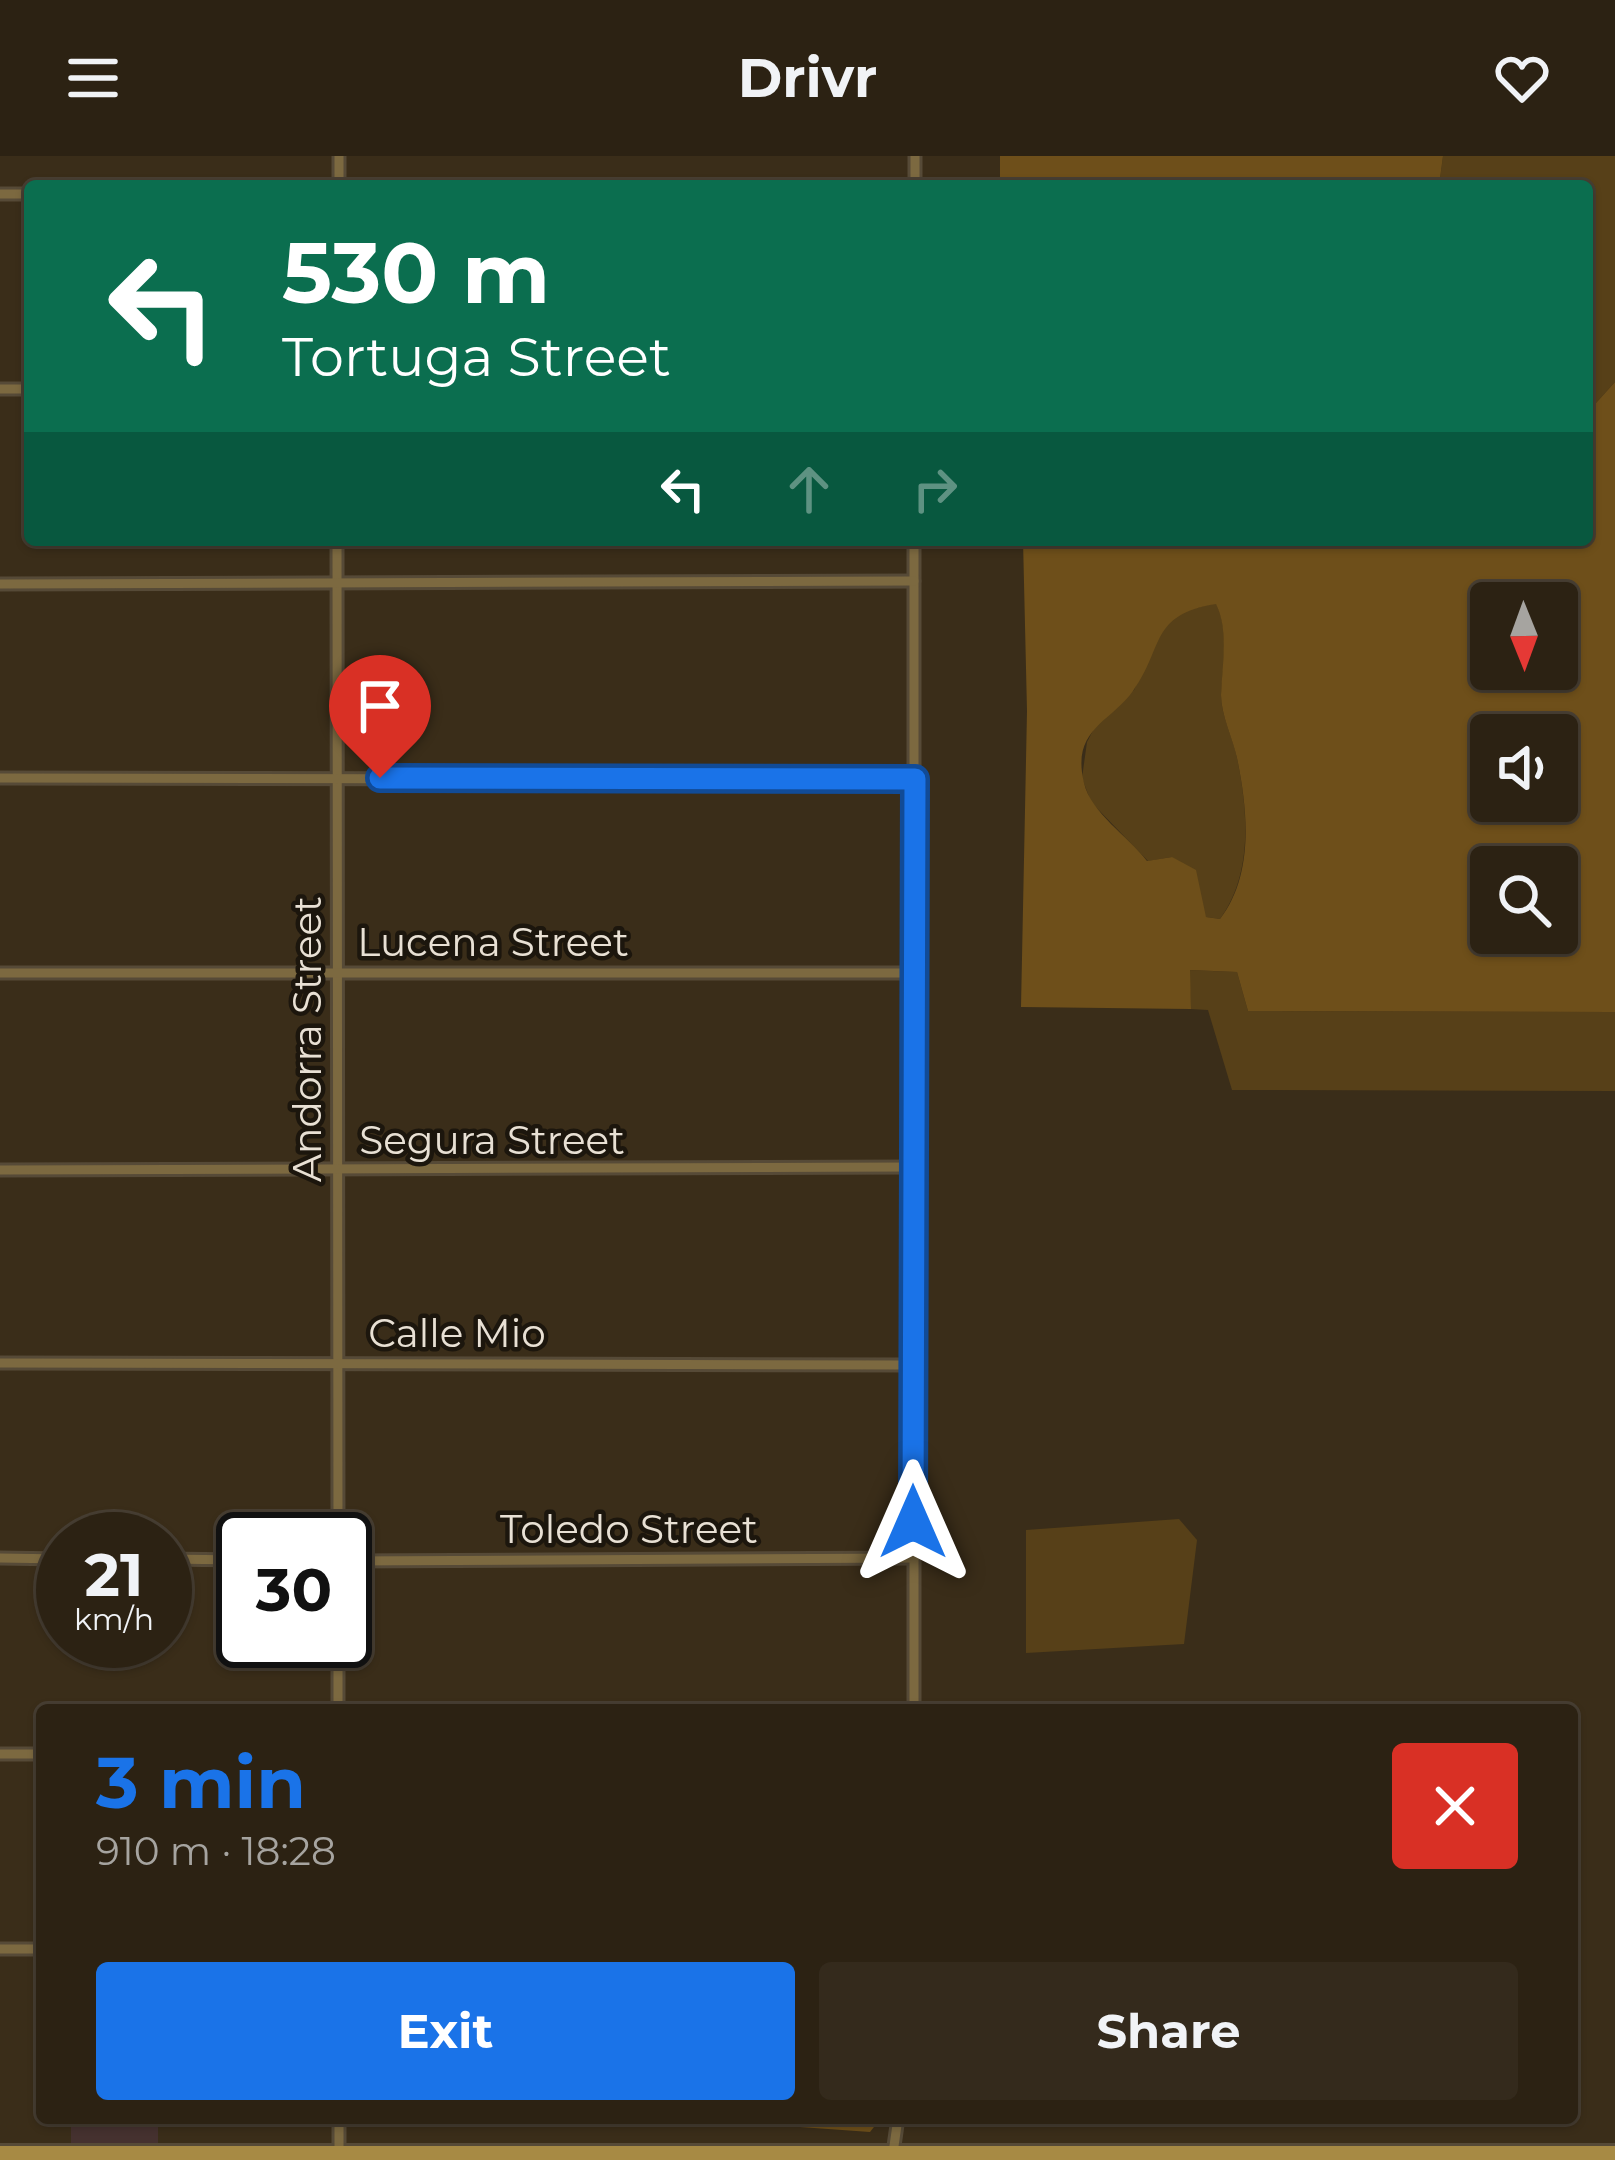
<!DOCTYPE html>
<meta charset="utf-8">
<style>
:root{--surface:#2c2213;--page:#342a1c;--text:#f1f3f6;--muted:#a6a4a0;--line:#483f33;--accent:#1a73e8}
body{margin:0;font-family:Montserrat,sans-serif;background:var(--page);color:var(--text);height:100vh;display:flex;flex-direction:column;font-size:45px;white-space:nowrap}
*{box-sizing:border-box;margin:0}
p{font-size:39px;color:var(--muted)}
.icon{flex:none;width:66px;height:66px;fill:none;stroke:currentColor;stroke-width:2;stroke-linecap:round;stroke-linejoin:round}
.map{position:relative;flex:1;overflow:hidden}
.drawer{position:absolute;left:36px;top:1548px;width:1542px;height:420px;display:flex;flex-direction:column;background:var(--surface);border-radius:12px;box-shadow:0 3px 9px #0004,0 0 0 3px var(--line)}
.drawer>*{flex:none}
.banner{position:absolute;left:24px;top:24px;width:1569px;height:366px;border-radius:12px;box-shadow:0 3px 9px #0004,0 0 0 3px var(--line);background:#0b6e4f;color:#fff;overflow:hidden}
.needle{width:78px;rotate:179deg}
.fabs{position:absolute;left:1470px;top:426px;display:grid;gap:24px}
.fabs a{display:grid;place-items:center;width:108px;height:108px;border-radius:12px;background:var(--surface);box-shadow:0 3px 9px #0004,0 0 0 3px var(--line);font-size:60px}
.speed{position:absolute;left:36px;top:1356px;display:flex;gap:24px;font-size:60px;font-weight:700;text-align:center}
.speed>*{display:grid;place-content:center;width:156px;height:156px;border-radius:50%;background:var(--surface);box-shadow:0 3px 9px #0004,0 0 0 3px var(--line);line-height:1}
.speed small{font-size:30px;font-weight:400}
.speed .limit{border:6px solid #111;border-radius:18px;background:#fff;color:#111}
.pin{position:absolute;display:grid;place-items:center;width:102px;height:102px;color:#fff;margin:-123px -51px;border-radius:50% 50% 50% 0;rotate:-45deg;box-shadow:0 0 12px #0007}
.pin .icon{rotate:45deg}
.me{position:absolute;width:132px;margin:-66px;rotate:0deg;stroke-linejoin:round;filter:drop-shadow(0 0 9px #0008)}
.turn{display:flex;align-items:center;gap:42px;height:252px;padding:0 60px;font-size:54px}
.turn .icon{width:156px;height:156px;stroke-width:2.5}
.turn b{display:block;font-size:84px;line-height:102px}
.lanes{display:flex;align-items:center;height:114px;padding:0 60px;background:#0003;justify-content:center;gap:60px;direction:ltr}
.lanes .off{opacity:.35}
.round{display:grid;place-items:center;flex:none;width:126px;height:126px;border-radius:12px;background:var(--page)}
.headline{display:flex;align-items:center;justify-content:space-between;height:204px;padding:0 60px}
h1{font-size:72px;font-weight:700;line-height:90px;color:var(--accent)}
.cta{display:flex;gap:24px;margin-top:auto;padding:24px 60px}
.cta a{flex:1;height:138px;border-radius:12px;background:var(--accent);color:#fff;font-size:48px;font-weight:700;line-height:138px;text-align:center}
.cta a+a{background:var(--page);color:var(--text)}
header{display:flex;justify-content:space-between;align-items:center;height:156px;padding:0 60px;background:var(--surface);font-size:54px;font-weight:700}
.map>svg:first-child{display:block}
.industrial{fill:#45312f}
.green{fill:#574018}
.forest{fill:#6e4f1a;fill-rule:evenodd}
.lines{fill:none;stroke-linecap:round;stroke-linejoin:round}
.minor-casing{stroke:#564a37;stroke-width:15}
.secondary-casing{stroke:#564a37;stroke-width:20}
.minor{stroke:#7c6940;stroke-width:9}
.secondary{stroke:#a78a44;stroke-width:14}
.route-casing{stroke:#114b97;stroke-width:30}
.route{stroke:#1a73e8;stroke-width:21}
.labels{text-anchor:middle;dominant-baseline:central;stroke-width:9;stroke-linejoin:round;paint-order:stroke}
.street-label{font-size:39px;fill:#e8e0d4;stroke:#1c160d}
</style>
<header><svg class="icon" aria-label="menu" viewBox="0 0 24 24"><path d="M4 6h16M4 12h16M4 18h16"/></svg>Drivr<svg class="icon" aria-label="heart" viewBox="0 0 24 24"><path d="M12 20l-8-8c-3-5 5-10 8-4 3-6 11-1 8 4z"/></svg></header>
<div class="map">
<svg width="1615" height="2004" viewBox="0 0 1615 2004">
<rect width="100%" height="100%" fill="#3a2d19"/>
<!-- industrial -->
<rect class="industrial" x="71" y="1962" width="87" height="30"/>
<!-- green -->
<g class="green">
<polygon points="1443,0 1615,0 1615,226 1587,257 1587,30 1439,30"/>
<path d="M1216 447C1229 473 1223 510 1221 539 1221 559 1233 582 1237 602 1248 655 1253 718 1220 763L1206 761 1172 701 1148 705 1091 646 1082 622 1087 586 1099 563 1134 534 1159 476 1180 456Z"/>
<polygon points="1189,814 1237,816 1248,855 1615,856 1615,935 1232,934 1208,854 1191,853"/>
<polygon points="1179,1363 1197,1384 1184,1488 1026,1497 1026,1374"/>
</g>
<!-- forest -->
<g class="forest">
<polygon points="1000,0 1443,0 1439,30 1000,30"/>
<path d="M1615 226V856L1248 855 1237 816 1190 814 1191 853 1021 851 1027 555 1023 384H1587V257ZM1557 447V513H1491V447ZM1216 448C1229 474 1222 510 1221 539 1221 559 1233 583 1237 602 1248 655 1254 719 1220 763L1206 761 1196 714 1172 701 1147 705C1128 680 1091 657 1084 627 1071 573 1110 567 1133 535 1165 490 1149 459 1216 448ZM1557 579V645H1491V579ZM1557 711V777H1491V711Z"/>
<polygon points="772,1962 881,1962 870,1976 772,1969"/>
</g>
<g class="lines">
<!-- minor casing -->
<g class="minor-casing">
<g id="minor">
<polyline points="339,0 339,30"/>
<polyline points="915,0 915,30"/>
<polyline points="0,38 30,38"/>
<polyline points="0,233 30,233"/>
<polyline points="337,384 338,1383"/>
<polyline points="914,384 914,1554"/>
<polyline points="0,428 914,425"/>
<polyline points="0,622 915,624"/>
<polyline points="0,817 913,817"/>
<polyline points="0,1014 913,1011"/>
<polyline points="0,1207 913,1209"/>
<polyline points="0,1402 63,1403"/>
<polyline points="165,1403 243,1404"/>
<polyline points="345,1405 914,1402"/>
<polyline points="338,1554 338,1485"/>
<polyline points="0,1598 42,1598"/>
<polyline points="0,1793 42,1793"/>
<polyline points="339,1962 339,1998"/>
<polyline points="893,1997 898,1962"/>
</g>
</g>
<!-- secondary casing -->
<g class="secondary-casing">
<polyline id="secondary" points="0,1997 1615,1997"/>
</g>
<!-- minor -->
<use href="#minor" class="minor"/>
<!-- secondary -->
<use href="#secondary" class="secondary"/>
</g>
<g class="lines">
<!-- route casing -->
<g class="route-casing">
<polyline id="route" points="380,622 915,623 913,1366"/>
</g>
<!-- route -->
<use href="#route" class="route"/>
</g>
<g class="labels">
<!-- street labels -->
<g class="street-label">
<text x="493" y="786">Lucena Street</text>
<text transform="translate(307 883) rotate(-90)">Andorra Street</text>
<text x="492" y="984">Segura Street</text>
<text x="457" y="1177">Calle Mio</text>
<text x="629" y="1373">Toledo Street</text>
</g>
</g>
</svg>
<div class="fabs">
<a><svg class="needle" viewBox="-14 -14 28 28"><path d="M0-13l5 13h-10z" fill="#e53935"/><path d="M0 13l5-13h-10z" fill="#a6a4a0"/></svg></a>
<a><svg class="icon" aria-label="sound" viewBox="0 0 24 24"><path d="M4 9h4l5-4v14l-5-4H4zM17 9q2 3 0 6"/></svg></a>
<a><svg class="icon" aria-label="search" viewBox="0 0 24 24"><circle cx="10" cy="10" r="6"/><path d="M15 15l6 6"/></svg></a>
</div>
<div class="speed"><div>21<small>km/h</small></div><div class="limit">30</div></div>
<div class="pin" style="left:380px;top:622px;background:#d93025"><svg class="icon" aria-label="arrive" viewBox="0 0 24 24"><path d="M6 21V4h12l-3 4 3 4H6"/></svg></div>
<svg class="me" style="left:913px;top:1366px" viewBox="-20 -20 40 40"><path d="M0-17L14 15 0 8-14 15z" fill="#1a73e8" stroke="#fff" stroke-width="4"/></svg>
<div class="banner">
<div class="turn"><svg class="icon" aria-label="left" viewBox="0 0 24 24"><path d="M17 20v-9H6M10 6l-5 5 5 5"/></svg><div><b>530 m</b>Tortuga Street</div></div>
<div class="lanes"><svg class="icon" aria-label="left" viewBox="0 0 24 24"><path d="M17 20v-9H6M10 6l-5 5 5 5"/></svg><svg class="icon off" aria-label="ahead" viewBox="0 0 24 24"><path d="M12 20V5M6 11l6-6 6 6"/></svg><svg class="icon off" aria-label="right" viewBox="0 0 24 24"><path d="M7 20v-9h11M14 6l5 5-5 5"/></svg></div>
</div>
<section class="drawer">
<div class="headline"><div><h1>3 min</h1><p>910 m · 18:28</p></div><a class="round" style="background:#d93025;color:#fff"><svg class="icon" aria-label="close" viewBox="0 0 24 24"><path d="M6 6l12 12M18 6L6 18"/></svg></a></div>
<div class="cta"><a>Exit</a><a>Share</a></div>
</section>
</div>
